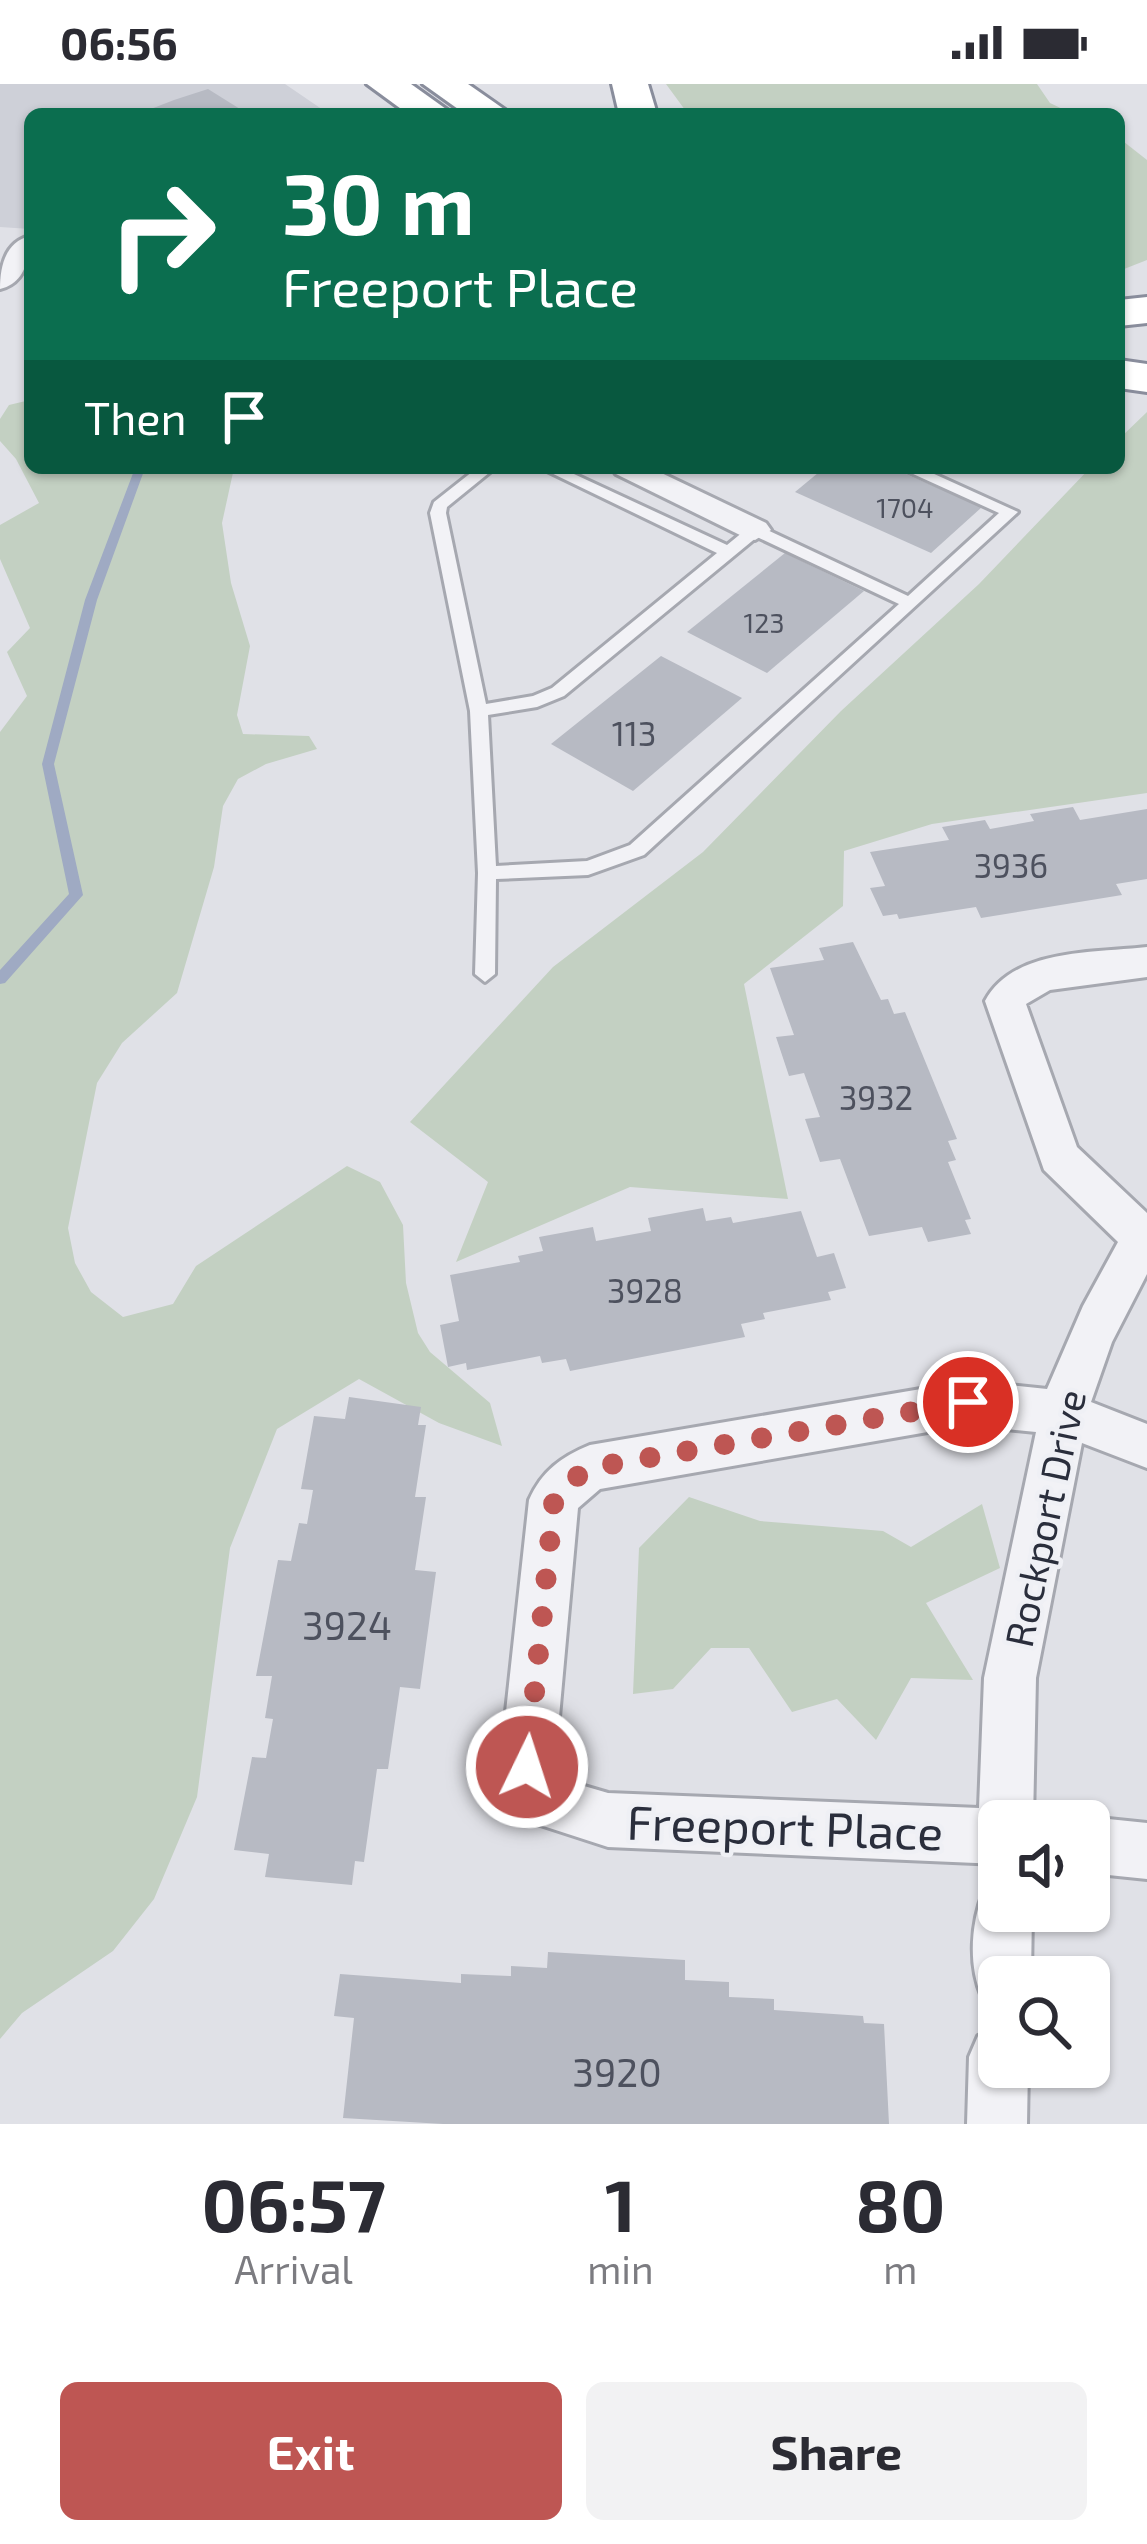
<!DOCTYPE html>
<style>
:root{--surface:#fff;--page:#f2f2f3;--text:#2b2b33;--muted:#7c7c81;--accent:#be5653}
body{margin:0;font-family:"Exo 2",sans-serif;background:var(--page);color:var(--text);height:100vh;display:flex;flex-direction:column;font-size:45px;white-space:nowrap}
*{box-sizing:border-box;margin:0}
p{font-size:39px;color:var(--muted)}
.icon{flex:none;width:66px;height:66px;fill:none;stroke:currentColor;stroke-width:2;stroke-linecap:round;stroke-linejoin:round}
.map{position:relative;height:2040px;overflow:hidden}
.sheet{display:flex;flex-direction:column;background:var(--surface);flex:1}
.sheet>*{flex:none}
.hud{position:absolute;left:24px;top:24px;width:1101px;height:366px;border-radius:18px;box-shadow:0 3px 9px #0004;background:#0b6e4f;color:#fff;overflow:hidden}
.tools{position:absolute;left:978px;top:1716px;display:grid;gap:24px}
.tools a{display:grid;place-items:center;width:132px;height:132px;border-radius:18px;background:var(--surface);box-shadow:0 3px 9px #0004;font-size:60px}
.pin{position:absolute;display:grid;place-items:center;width:102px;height:102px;color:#fff;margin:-51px;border:6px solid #fff;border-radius:50%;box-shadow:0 3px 12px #0007}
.me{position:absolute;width:132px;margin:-66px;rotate:4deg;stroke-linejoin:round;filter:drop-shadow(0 0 9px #0008)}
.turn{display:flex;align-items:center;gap:42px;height:252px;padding:0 60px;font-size:54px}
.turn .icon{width:156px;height:156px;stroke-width:2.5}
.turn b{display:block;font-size:84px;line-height:102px}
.then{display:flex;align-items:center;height:114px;padding:0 60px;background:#0003;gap:24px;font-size:45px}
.eta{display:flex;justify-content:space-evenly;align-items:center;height:204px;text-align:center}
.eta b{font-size:72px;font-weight:700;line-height:84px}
.action{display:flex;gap:24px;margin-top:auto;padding:24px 60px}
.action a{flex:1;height:138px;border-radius:18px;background:var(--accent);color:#fff;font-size:48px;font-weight:700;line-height:138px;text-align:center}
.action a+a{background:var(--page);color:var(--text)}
.status{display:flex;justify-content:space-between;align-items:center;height:84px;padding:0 60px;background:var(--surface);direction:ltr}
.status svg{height:33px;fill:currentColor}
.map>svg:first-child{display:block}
.built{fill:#ced0d8}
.green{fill:#c3d0c2}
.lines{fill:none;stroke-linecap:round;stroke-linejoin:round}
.stream{fill:#9faac3;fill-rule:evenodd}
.building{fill:#b7bac3}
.lane-casing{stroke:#a6a8b0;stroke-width:6}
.street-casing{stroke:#a6a8b0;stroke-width:6}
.highway-casing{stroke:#898d9c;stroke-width:6}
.lane{fill:#f2f2f6;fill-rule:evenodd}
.street{fill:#f2f2f6;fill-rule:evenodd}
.highway{fill:#fff;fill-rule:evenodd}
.route{stroke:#be5653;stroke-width:21;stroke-dasharray:0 37.8}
.labels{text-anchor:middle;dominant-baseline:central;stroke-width:9;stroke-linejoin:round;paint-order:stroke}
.far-number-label{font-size:27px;fill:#4d515e}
.number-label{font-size:33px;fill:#4d515e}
.street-label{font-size:39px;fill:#2a2e3c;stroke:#eff0f5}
.near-number-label{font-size:39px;fill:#4d515e}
.near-street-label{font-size:48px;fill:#2a2e3c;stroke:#eff0f5}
</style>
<div class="status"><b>06:56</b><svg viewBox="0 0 49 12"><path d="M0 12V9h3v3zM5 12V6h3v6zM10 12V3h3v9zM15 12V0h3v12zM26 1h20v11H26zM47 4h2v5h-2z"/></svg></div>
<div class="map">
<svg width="1147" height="2040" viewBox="0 0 1147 2040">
<rect width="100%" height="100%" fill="#e0e1e7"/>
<!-- built -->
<polygon class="built" points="0,0 285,0 329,30 30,30 30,145 0,143"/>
<!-- green -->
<g class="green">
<polygon points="666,0 1037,0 1050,19 1073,30 688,30"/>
<polygon points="1119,54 1147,76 1147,176 1119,187"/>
<polygon points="30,316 30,384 234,384 222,439 231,499 250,562 237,631 243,650 309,652 317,665 266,680 238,695 223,722 214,783 177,909 122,959 97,999 68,1144 75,1179 91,1208 123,1233 173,1220 196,1182 347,1082 380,1098 403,1141 406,1199 418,1249 430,1268 490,1319 502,1362 439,1339 359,1295 277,1345 230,1464 197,1713 154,1815 113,1867 22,1929 0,1955 0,648 27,612 7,568 30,544 0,475 0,441 39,419 16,375 0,357 0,335 9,321"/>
<polygon points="1147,328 1147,709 932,740 844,767 843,822 744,900 788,1115 630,1103 456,1178 488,1098 410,1038 553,883 703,768 841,627 979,500 1090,384 1119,384 1119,355"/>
<polygon points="689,1413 760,1437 883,1447 911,1463 982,1420 1000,1484 926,1519 973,1596 911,1594 876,1656 837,1615 792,1628 749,1564 711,1564 673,1605 633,1610 639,1464"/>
</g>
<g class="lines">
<!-- stream -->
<polygon class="stream" points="135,384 145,384 97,516 54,680 83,811 5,899 0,900 0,886 69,810 42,680 85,516"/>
</g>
<!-- building -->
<g class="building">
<polygon points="208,5 248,30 138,30 174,16"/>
<polygon points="824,384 892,384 982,423 931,469 795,408"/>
<polygon points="785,469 864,507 767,589 687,548"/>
<polygon points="661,572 742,614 633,707 551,660"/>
<polygon points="1073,723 1080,736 1147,725 1147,795 1116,800 1122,811 981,834 976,823 899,835 897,830 883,832 870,804 885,802 870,768 949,756 942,743 985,736 990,745 1034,737 1030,730"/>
<polygon points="853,858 881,916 888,915 894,930 905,928 957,1055 948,1057 956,1076 948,1078 971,1135 965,1136 971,1150 928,1158 922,1143 869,1152 840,1075 820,1078 805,1035 820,1033 804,989 789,992 776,953 794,951 770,884 824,876 819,864"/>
<polygon points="703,1124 706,1137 731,1133 733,1139 801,1127 817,1173 834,1169 846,1204 828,1208 831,1216 763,1229 765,1235 741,1240 745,1253 570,1287 566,1275 542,1279 540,1272 467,1286 466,1279 448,1283 440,1241 459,1237 450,1191 520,1178 518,1172 543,1167 539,1153 593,1143 596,1157 651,1147 648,1134"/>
<polygon points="349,1313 421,1323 418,1341 426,1341 415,1413 426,1413 415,1486 436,1488 420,1605 400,1603 388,1685 377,1685 364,1778 355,1777 352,1801 265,1793 269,1770 234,1766 252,1673 266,1674 273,1635 265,1634 272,1592 256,1592 278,1476 291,1477 299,1439 307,1440 313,1406 301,1405 314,1332 345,1335"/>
<polygon points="548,1868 685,1876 685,1896 729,1898 729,1913 774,1915 774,1926 863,1932 864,1939 884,1940 889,2040 443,2040 343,2034 354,1934 334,1932 340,1890 461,1899 461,1890 511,1892 511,1882 547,1884"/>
</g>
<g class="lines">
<!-- lane casing -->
<g class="lane-casing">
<path id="lane" d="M477 384H495L447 423 446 429 486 620 533 612 552 604 717 469 541 384H561L727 461 749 443H761L908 512 999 429 900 384H921L1018 428 644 771 588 791 496 795 495 890 485 898 475 890 478 789 470 627 430 429 434 418ZM757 453 899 520 630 761 587 777 496 782 488 631 537 623 564 612Z"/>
</g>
<!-- street casing -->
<g class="street-casing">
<g id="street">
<path d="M30 152C30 174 25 199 0 205 0 183 5 158 30 152Z"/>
<polygon points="612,384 651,384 766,439 771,446 755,456 744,453 616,390"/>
<path d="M1147 863V893L1050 906 1026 920 1077 1063 1147 1129V1190L1112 1258 1091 1318 1147 1340V1384L1082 1359 1036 1594 1033 1737H999V1780L608 1763 531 1738 500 1683 529 1416C542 1387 561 1373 590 1361L968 1297 1047 1305 1083 1222 1118 1158 1044 1086 985 917C1013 864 1095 869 1147 863ZM968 1341 1036 1348 984 1594 979 1724 608 1709 567 1697 555 1677 578 1424 600 1405Z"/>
<polygon points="1089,1733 1147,1739 1147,1795 1089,1789 1089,1737 1080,1737"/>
<path d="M999 1801V1827H1032L1031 1893H999V1921L982 1913C968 1881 971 1839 984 1807Z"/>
<polygon points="999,1943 999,1983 1028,1983 1027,2040 967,2040 969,1973 978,1952"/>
</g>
</g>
<!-- highway casing -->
<g class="highway-casing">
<g id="highway">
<polygon points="367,0 411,0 453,30 408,30"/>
<polygon points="423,0 468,0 511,30 465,30"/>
<polygon points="612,0 648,0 657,30 619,30"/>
<polygon points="1147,213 1147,239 1119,242 1119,216"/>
<polygon points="1119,276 1147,280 1147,308 1119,304"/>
</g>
</g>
<!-- lane -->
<use href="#lane" class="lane"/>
<!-- street -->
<use href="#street" class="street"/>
<!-- highway -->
<use href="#highway" class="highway"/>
</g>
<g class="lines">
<!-- route -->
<polyline class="route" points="527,1683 554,1416 566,1400 590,1384 968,1318"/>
</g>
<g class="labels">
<!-- far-number labels -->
<g class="far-number-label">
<text x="905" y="423">1704</text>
<text x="764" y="538">123</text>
</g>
<!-- number labels -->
<g class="number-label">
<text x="634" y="649">113</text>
<text x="1011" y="781">3936</text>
<text x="876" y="1013">3932</text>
<text x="645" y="1206">3928</text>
</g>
<!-- street labels -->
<g class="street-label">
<text transform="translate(1044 1434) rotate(-78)">Rockport Drive</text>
</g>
<!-- near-number labels -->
<g class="near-number-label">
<text x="347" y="1540">3924</text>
<text x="617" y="1987">3920</text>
</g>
<!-- near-street labels -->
<g class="near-street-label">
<text transform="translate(785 1742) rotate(2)">Freeport Place</text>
</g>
</g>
</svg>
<div class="tools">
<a><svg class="icon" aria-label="sound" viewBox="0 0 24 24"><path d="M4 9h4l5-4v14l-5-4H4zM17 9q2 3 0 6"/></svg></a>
<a><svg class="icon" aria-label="search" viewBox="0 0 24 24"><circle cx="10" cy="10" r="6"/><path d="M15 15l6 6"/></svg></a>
</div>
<div class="pin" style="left:968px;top:1318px;background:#d93025"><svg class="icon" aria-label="arrive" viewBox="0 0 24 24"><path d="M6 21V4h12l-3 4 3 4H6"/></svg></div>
<svg class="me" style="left:527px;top:1683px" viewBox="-20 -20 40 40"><circle r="17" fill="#be5653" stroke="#fff" stroke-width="3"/><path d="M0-11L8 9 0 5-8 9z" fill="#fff"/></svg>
<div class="hud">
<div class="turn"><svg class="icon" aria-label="right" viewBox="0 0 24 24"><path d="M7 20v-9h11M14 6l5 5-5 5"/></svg><div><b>30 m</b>Freeport Place</div></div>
<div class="then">Then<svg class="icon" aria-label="arrive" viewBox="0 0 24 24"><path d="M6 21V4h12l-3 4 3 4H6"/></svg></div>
</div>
</div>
<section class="sheet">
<div class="eta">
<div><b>06:57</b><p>Arrival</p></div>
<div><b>1</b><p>min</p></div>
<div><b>80</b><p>m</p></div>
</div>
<div class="action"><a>Exit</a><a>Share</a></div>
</section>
